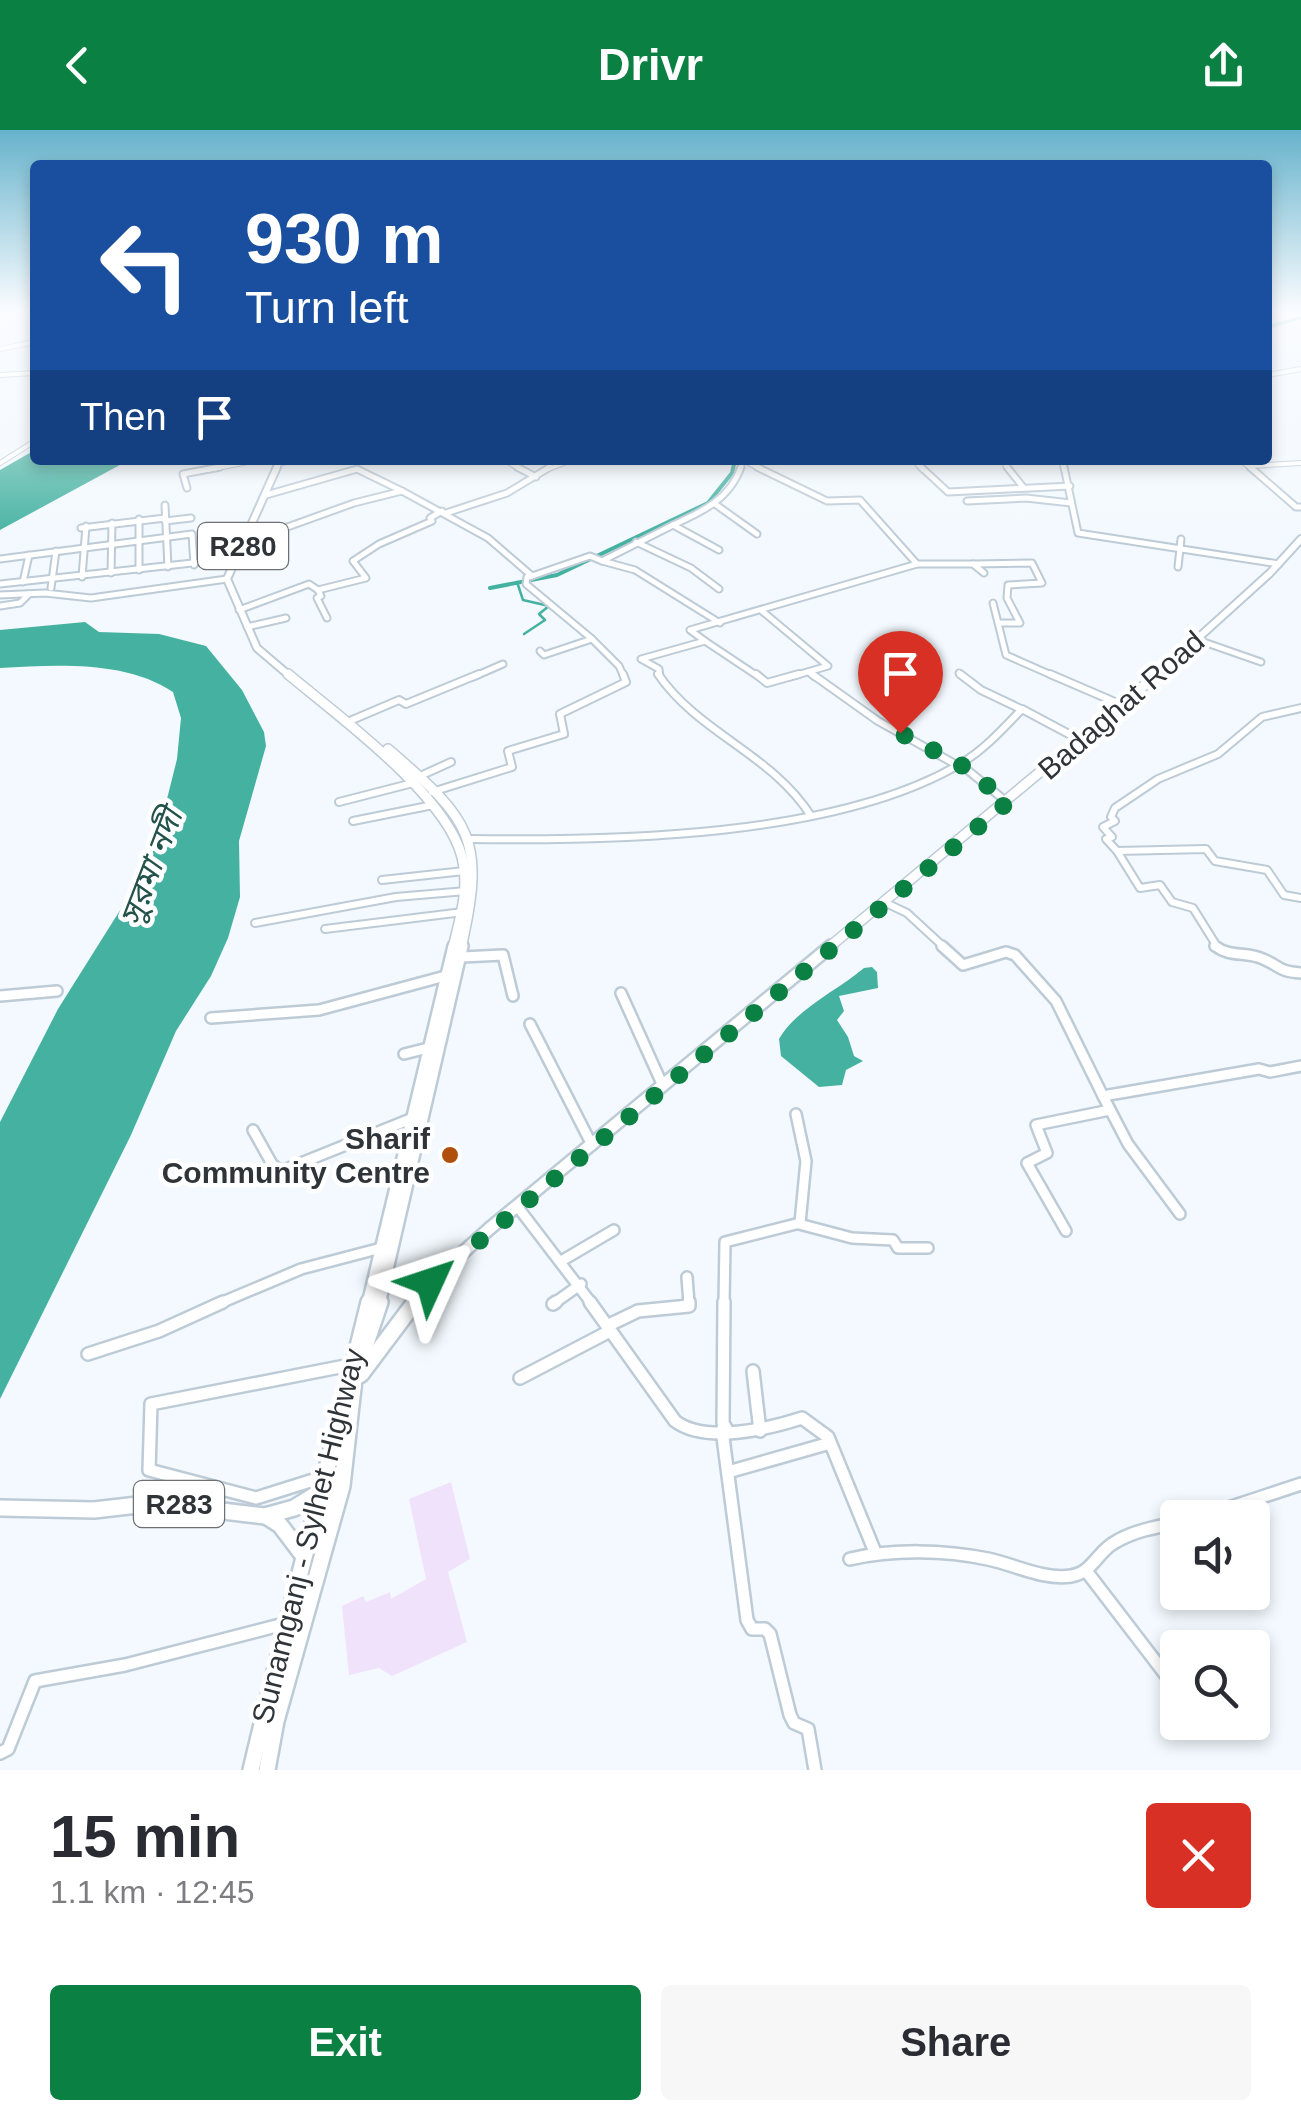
<!DOCTYPE html>
<meta charset="utf-8">
<style>
:root{--surface:#fff;--page:#f7f7f7;--text:#2b2b33;--muted:#7c7c81;--accent:#0b8043}
body{margin:0;font-family:Helvetica,"Noto Sans Bengali",sans-serif;background:var(--page);color:var(--text);height:100vh;display:flex;flex-direction:column;font-size:38px;white-space:nowrap}
*{box-sizing:border-box;margin:0}
p{font-size:32px;color:var(--muted)}
.icon{flex:none;width:55px;height:55px;fill:none;stroke:currentColor;stroke-width:2;stroke-linecap:round;stroke-linejoin:round}
.map{position:relative;height:1640px;overflow:hidden}
.side{display:flex;flex-direction:column;background:var(--surface);flex:1}
.side>*{flex:none}
.banner{position:absolute;left:30px;top:30px;width:1242px;height:305px;border-radius:10px;box-shadow:0 5px 15px #0003;background:#1a4fa0;color:#fff;overflow:hidden}
.buttons{position:absolute;left:1160px;top:1370px;display:grid;gap:20px}
.buttons a{display:grid;place-items:center;width:110px;height:110px;border-radius:10px;background:var(--surface);box-shadow:0 5px 15px #0003;font-size:50px}
.pin{position:absolute;display:grid;place-items:center;width:85px;height:85px;color:#fff;margin:-102px -42px;border-radius:50% 50% 50% 0;rotate:-45deg;box-shadow:0 0 10px #0007}
.pin .icon{rotate:45deg}
.me{position:absolute;width:110px;margin:-55px;rotate:48deg;stroke-linejoin:round;filter:drop-shadow(0 0 8px #0008)}
.turn{display:flex;align-items:center;gap:35px;height:210px;padding:0 50px;font-size:45px}
.turn .icon{width:130px;height:130px;stroke-width:2.5}
.turn b{display:block;font-size:70px;line-height:85px}
.then{display:flex;align-items:center;height:95px;padding:0 50px;background:#0003;gap:20px;font-size:38px}
.round{display:grid;place-items:center;flex:none;width:105px;height:105px;border-radius:10px;background:var(--page)}
.summary{display:flex;align-items:center;justify-content:space-between;height:170px;padding:0 50px}
h1{font-size:60px;font-weight:800;line-height:75px}
.button{display:flex;gap:20px;margin-top:auto;padding:20px 50px}
.button a{flex:1;height:115px;border-radius:10px;background:var(--accent);color:#fff;font-size:40px;font-weight:800;line-height:115px;text-align:center}
.button a+a{background:var(--page);color:var(--text)}
header{display:flex;justify-content:space-between;align-items:center;height:130px;padding:0 50px;background:var(--accent);color:#fff;font-size:45px;font-weight:800}
.map>svg:first-child{display:block}
.green{fill:#f1e2fc}
.water{fill:#45b2a1}
.lines{fill:none;stroke-linecap:round;stroke-linejoin:round}
.stream{stroke:#45b2a1;stroke-width:2.5}
.canal{stroke:#45b2a1;stroke-width:4}
.minor-far4-casing{stroke:#bdcbd7;stroke-width:6}
.minor-far3-casing{stroke:#bdcbd7;stroke-width:9}
.minor-far2-casing{stroke:#bdcbd7;stroke-width:10}
.minor-far1-casing{stroke:#bdcbd7;stroke-width:14}
.minor-casing{stroke:#bdcbd7;stroke-width:16}
.major-far4-casing{stroke:#bdcbd7;stroke-width:8}
.major-far3-casing{stroke:#bdcbd7;stroke-width:10}
.major-far2-casing{stroke:#bdcbd7;stroke-width:12}
.major-far1-casing{stroke:#bdcbd7;stroke-width:16}
.major-casing{stroke:#bdcbd7;stroke-width:20}
.minor-far4{stroke:#fff;stroke-width:4}
.minor-far3{stroke:#fff;stroke-width:5}
.minor-far2{stroke:#fff;stroke-width:6}
.minor-far1{stroke:#fff;stroke-width:9}
.minor{stroke:#fff;stroke-width:11}
.major-far4{stroke:#fff;stroke-width:5}
.major-far3{stroke:#fff;stroke-width:6}
.major-far2{stroke:#fff;stroke-width:9}
.major-far1{stroke:#fff;stroke-width:11}
.major{stroke:#fff;stroke-width:15}
.route{stroke:#0b8043;stroke-width:18;stroke-dasharray:0 32.4}
.poi-dot{fill:#b04f0c;stroke:#fff;stroke-width:4}
.labels{text-anchor:middle;dominant-baseline:central;stroke-width:9;stroke-linejoin:round;paint-order:stroke}
.shield{fill:#fff;stroke:#6d7174;stroke-width:2.5}
.shield-label{font-size:28px;font-weight:bold;fill:#2f3439}
.street-label{font-size:30px;fill:#2f3439;stroke:#fff}
.poi-label{font-size:30px;font-weight:bold;fill:#2f3439;stroke:#fff;text-anchor:end}
.water-label{font-size:32px;font-style:italic;fill:#23524a;stroke:#fff}
</style>
<header><svg class="icon" aria-label="back" viewBox="0 0 24 24"><path d="M15 5l-7 7 7 7"/></svg>Drivr<svg class="icon" aria-label="share" viewBox="0 0 24 24"><path d="M12 15V3M7 8l5-5 5 5M5 13v7h14v-7"/></svg></header>
<div class="map">
<svg width="1301" height="1640" viewBox="0 0 1301 1640">
<rect width="100%" height="100%" fill="#f3f9fe"/>
<!-- green -->
<polygon class="green" points="451,1352 470,1429 448,1442 467,1512 392,1546 379,1538 349,1545 342,1476 363,1466 366,1472 390,1462 391,1469 426,1449 409,1369"/>
<!-- water -->
<g class="water">
<polygon points="35,320 35,330 129,330 0,400 0,340"/>
<path d="M85 492 99 502 159 504 206 516 242 560 264 602 266 616 239 711 240 767 228 808 211 846 176 901 131 1005 0 1269V992L58 879 134 758 155 717 177 629 181 588 173 562C125 530 55 535 0 538V500Z"/>
<path d="M872 837 877 842 878 858 839 866 844 881 837 890 848 907 854 926 863 931 846 940 842 955 819 957 781 926 779 909C797 878 837 861 864 838Z"/>
</g>
<g class="lines">
<!-- stream -->
<polyline class="stream" points="517,452 523,470 549,476 539,484 545,490 524,504"/>
<!-- canal -->
<g class="canal">
<polyline points="1268,197 1301,187"/>
<polyline points="490,458 557,445 708,373 732,343 735,330"/>
</g>
<!-- minor-far4 casing -->
<g class="minor-far4-casing">
<g id="minor-far4">
<polyline points="1268,192 1301,184"/>
<polyline points="0,219 35,212"/>
<polyline points="0,245 35,243"/>
<polyline points="1268,245 1301,239"/>
<polyline points="478,330 504,330 522,340"/>
<polyline points="743,330 762,340"/>
<polyline points="913,330 923,340"/>
<polyline points="1002,330 1009,340"/>
<polyline points="1061,330 1064,340"/>
<polyline points="1240,330 1254,340"/>
<polyline points="0,333 35,311"/>
<polyline points="278,334 294,330"/>
<polyline points="1251,336 1301,333"/>
<polyline points="207,340 258,330"/>
<polyline points="546,340 572,330"/>
<polyline points="740,340 743,330"/>
</g>
</g>
<!-- minor-far3 casing -->
<g class="minor-far3-casing">
<g id="minor-far3">
<polyline points="517,337 536,347"/>
<polyline points="757,337 827,371 860,370 917,434 973,434 984,443"/>
<polyline points="921,337 948,362 1070,356"/>
<polyline points="1007,337 1023,357"/>
<polyline points="1064,337 1078,403 1279,434"/>
<polyline points="1250,337 1296,377 1301,377"/>
<polyline points="187,358 183,344 220,337"/>
<polyline points="266,365 357,339 402,361"/>
<polyline points="967,371 1026,368 1071,373"/>
<polyline points="715,374 757,404"/>
<polyline points="165,375 168,437"/>
<polyline points="446,383 507,363 550,337"/>
<polyline points="139,389 139,440"/>
<polyline points="165,391 191,388"/>
<path d="M673 395C702 382 730 369 741 337"/>
<polyline points="81,398 165,388"/>
<polyline points="636,412 691,438 719,459"/>
<polyline points="243,413 354,373 402,361 488,408 532,446 590,426 602,431 673,395 719,420"/>
<polyline points="0,429 192,404 194,435"/>
<polyline points="602,431 635,440 720,493"/>
<polyline points="973,434 1032,433 1042,453 1008,455 1007,468 1020,493 1001,493"/>
<polyline points="1178,437 1181,409"/>
<polyline points="111,443 112,393"/>
<polyline points="532,446 527,447 526,454 592,509 544,525 540,521"/>
<polyline points="82,447 86,396"/>
<polyline points="23,452 29,425"/>
<polyline points="0,454 238,428"/>
<polyline points="51,458 56,421"/>
<polyline points="318,460 321,466 317,468 327,488"/>
<polyline points="0,465 45,463 91,468 227,449"/>
<polyline points="993,473 1006,525 1056,547"/>
<polyline points="0,476 20,473 29,464"/>
<polyline points="239,480 309,454 318,460 366,448 353,431 379,414 432,391 430,388 442,381"/>
<polyline points="762,481 828,536 790,547"/>
<polyline points="247,497 286,488"/>
<polyline points="592,509 619,536 624,547"/>
<polyline points="1198,510 1261,532"/>
<polyline points="705,511 759,547"/>
<polyline points="809,542 815,547"/>
<polyline points="959,543 964,547"/>
<polyline points="473,547 503,534"/>
<polyline points="660,547 659,539 641,529 705,511 690,500 917,434"/>
</g>
</g>
<!-- minor-far2 casing -->
<g class="minor-far2-casing">
<g id="minor-far2">
<path d="M658 544C698 603 772 624 811 686"/>
<polyline points="756,544 767,553 799,544"/>
<polyline points="812,544 878,591 957,635"/>
<polyline points="960,544 981,560 1023,580"/>
<polyline points="1050,544 1122,575"/>
<polyline points="352,590 399,570 406,574 479,544"/>
<polyline points="960,634 1007,672"/>
<polyline points="418,647 451,632"/>
<polyline points="432,662 512,637 508,621 564,604 560,584 626,552 623,544"/>
<polyline points="339,672 413,653"/>
<polyline points="353,691 433,675"/>
<path d="M469 709C611 711 835 708 960 634 984 620 1003 599 1022 579L1080 610"/>
<polyline points="1117,721 1106,709 1112,707 1103,697 1115,691 1111,687 1115,678 1158,649 1218,624 1262,587 1301,578"/>
<polyline points="382,750 464,741"/>
<polyline points="886,773 907,783 945,818"/>
<polyline points="255,793 396,767 466,761"/>
<polyline points="325,799 463,782"/>
<polyline points="1218,818 1193,778 1172,772 1160,755 1140,758 1117,721 1206,719 1215,731 1267,740 1284,765 1301,768"/>
</g>
</g>
<!-- minor-far1 casing -->
<g class="minor-far1-casing">
<g id="minor-far1">
<polyline points="942,816 963,835 1006,822 1015,825 1056,871 1103,966 1259,939 1270,942 1301,936"/>
<path d="M1215 816C1231 828 1246 821 1263 829 1282 837 1277 841 1301 843"/>
<polyline points="462,827 503,825 513,866"/>
<polyline points="621,863 663,956"/>
<polyline points="0,866 57,861"/>
<polyline points="211,888 319,880 449,845"/>
<polyline points="530,894 592,1015"/>
<polyline points="404,924 432,917"/>
<polyline points="1103,966 1128,1014 1180,1084"/>
<polyline points="253,1000 272,1034 281,1041 413,988"/>
<polyline points="517,1076 592,1174"/>
<polyline points="799,1094 852,1108 893,1110 898,1118 928,1118"/>
<polyline points="1066,1101 1027,1033 1047,1023 1036,995 1110,980"/>
<polyline points="563,1130 614,1100"/>
<polyline points="687,1147 689,1174"/>
<polyline points="218,1174 301,1139 385,1117"/>
<polyline points="553,1174 581,1154"/>
<polyline points="724,1174 725,1112 800,1093 806,1031 796,984"/>
</g>
</g>
<!-- minor casing -->
<g class="minor-casing">
<g id="minor">
<path d="M590 1172 675 1291C705 1314 768 1299 802 1288L828 1307 875 1422"/>
<polyline points="724,1172 723,1293 727,1300"/>
<polyline points="553,1174 556,1172"/>
<polyline points="607,1196 638,1181 689,1176 689,1172"/>
<polyline points="88,1224 159,1201 223,1172"/>
<polyline points="753,1241 760,1301"/>
<polyline points="520,1248 610,1201"/>
<polyline points="722,1300 747,1490 752,1499 765,1499 770,1504 790,1585 794,1593 808,1599 815,1640"/>
<polyline points="728,1342 830,1313"/>
<polyline points="323,1347 256,1368 149,1340 151,1274 350,1235"/>
<polyline points="1198,1388 1301,1354"/>
<path d="M850 1429C894 1419 944 1420 988 1429 1016 1435 1043 1450 1071 1446 1091 1443 1096 1425 1112 1414 1132 1401 1155 1397 1178 1393"/>
<polyline points="1087,1442 1169,1549"/>
<polyline points="0,1623 8,1619 35,1551 125,1535 284,1494"/>
</g>
</g>
<!-- major-far4 casing -->
<g class="major-far4-casing">
<polyline id="major-far4" points="276,340 280,330"/>
</g>
<!-- major-far3 casing -->
<g class="major-far3-casing">
<g id="major-far3">
<polyline points="277,337 227,449 257,518 291,547"/>
<polyline points="1155,547 1270,443 1301,409"/>
</g>
</g>
<!-- major-far2 casing -->
<g class="major-far2-casing">
<g id="major-far2">
<path d="M288 544C338 586 446 664 462 727 470 758 460 788 453 818"/>
<path d="M388 619C472 691 486 709 461 818"/>
<polyline points="828,818 1158,544"/>
</g>
</g>
<!-- major-far1 casing -->
<g class="major-far1-casing">
<g id="major-far1">
<polyline points="368,1174 454,816"/>
<polyline points="379,1174 462,816"/>
<polyline points="413,1174 430,1152 489,1099 831,816"/>
</g>
</g>
<!-- major casing -->
<g class="major-casing">
<g id="major">
<polyline points="347,1252 361,1244 415,1172"/>
<polyline points="0,1378 94,1380 155,1373 265,1386 294,1378 320,1362"/>
<polyline points="266,1386 280,1395 302,1424"/>
<path d="M251 1640C288 1483 331 1328 369 1172"/>
<polyline points="267,1640 276,1591 342,1356 354,1249 380,1172"/>
</g>
</g>
<!-- minor-far4 -->
<use href="#minor-far4" class="minor-far4"/>
<!-- minor-far3 -->
<use href="#minor-far3" class="minor-far3"/>
<!-- minor-far2 -->
<use href="#minor-far2" class="minor-far2"/>
<!-- minor-far1 -->
<use href="#minor-far1" class="minor-far1"/>
<!-- minor -->
<use href="#minor" class="minor"/>
<!-- major-far4 -->
<use href="#major-far4" class="major-far4"/>
<!-- major-far3 -->
<use href="#major-far3" class="major-far3"/>
<!-- major-far2 -->
<use href="#major-far2" class="major-far2"/>
<!-- major-far1 -->
<use href="#major-far1" class="major-far1"/>
<!-- major -->
<use href="#major" class="major"/>
</g>
<!-- sky -->
<linearGradient id="sky" x2="0" y2="1"><stop stop-color="#67b3cc"/><stop offset="0.44" stop-color="#fafcff"/><stop offset="1" stop-color="#fafcff" stop-opacity="0"/></linearGradient>
<rect width="1301" height="410" fill="url(#sky)"/>
<g class="lines">
<!-- route -->
<polyline class="route" points="430,1152 1008,672 960,634 900,603"/>
</g>
<!-- markers -->
<circle class="poi-dot" cx="450" cy="1025" r="10"/>
<g class="labels">
<!-- shield labels -->
<g class="shield">
<rect x="198" y="393" width="90" height="46" rx="8"/>
<rect x="134" y="1351" width="90" height="46" rx="8"/>
</g>
<g class="shield-label">
<text x="243" y="416">R280</text>
<text x="179" y="1374">R283</text>
</g>
<!-- street labels -->
<g class="street-label">
<text transform="translate(1121 575) rotate(-41)">Badaghat Road</text>
<text transform="translate(308 1406) rotate(-76)">Sunamganj - Sylhet Highway</text>
</g>
<!-- poi labels -->
<g class="poi-label">
<text x="430" y="1008">Sharif<tspan x="430" dy="34">Community Centre</tspan></text>
</g>
<!-- water labels -->
<g class="water-label">
<text transform="translate(151 737) rotate(-69)">সুরমা নদী</text>
</g>
</g>
</svg>
<div class="buttons">
<a><svg class="icon" aria-label="sound" viewBox="0 0 24 24"><path d="M4 9h4l5-4v14l-5-4H4zM17 9q2 3 0 6"/></svg></a>
<a><svg class="icon" aria-label="search" viewBox="0 0 24 24"><circle cx="10" cy="10" r="6"/><path d="M15 15l6 6"/></svg></a>
</div>
<div class="pin" style="left:900px;top:603px;background:#d93025"><svg class="icon" aria-label="arrive" viewBox="0 0 24 24"><path d="M6 21V4h12l-3 4 3 4H6"/></svg></div>
<svg class="me" style="left:430px;top:1152px" viewBox="-20 -20 40 40"><path d="M0-17L14 15 0 8-14 15z" fill="#0b8043" stroke="#fff" stroke-width="4"/></svg>
<div class="banner">
<div class="turn"><svg class="icon" aria-label="left" viewBox="0 0 24 24"><path d="M17 20v-9H6M10 6l-5 5 5 5"/></svg><div><b>930 m</b>Turn left</div></div>
<div class="then">Then<svg class="icon" aria-label="arrive" viewBox="0 0 24 24"><path d="M6 21V4h12l-3 4 3 4H6"/></svg></div>
</div>
</div>
<section class="side">
<div class="summary"><div><h1>15 min</h1><p>1.1 km · 12:45</p></div><a class="round" style="background:#d93025;color:#fff"><svg class="icon" aria-label="close" viewBox="0 0 24 24"><path d="M6 6l12 12M18 6L6 18"/></svg></a></div>
<div class="button"><a>Exit</a><a>Share</a></div>
</section>
